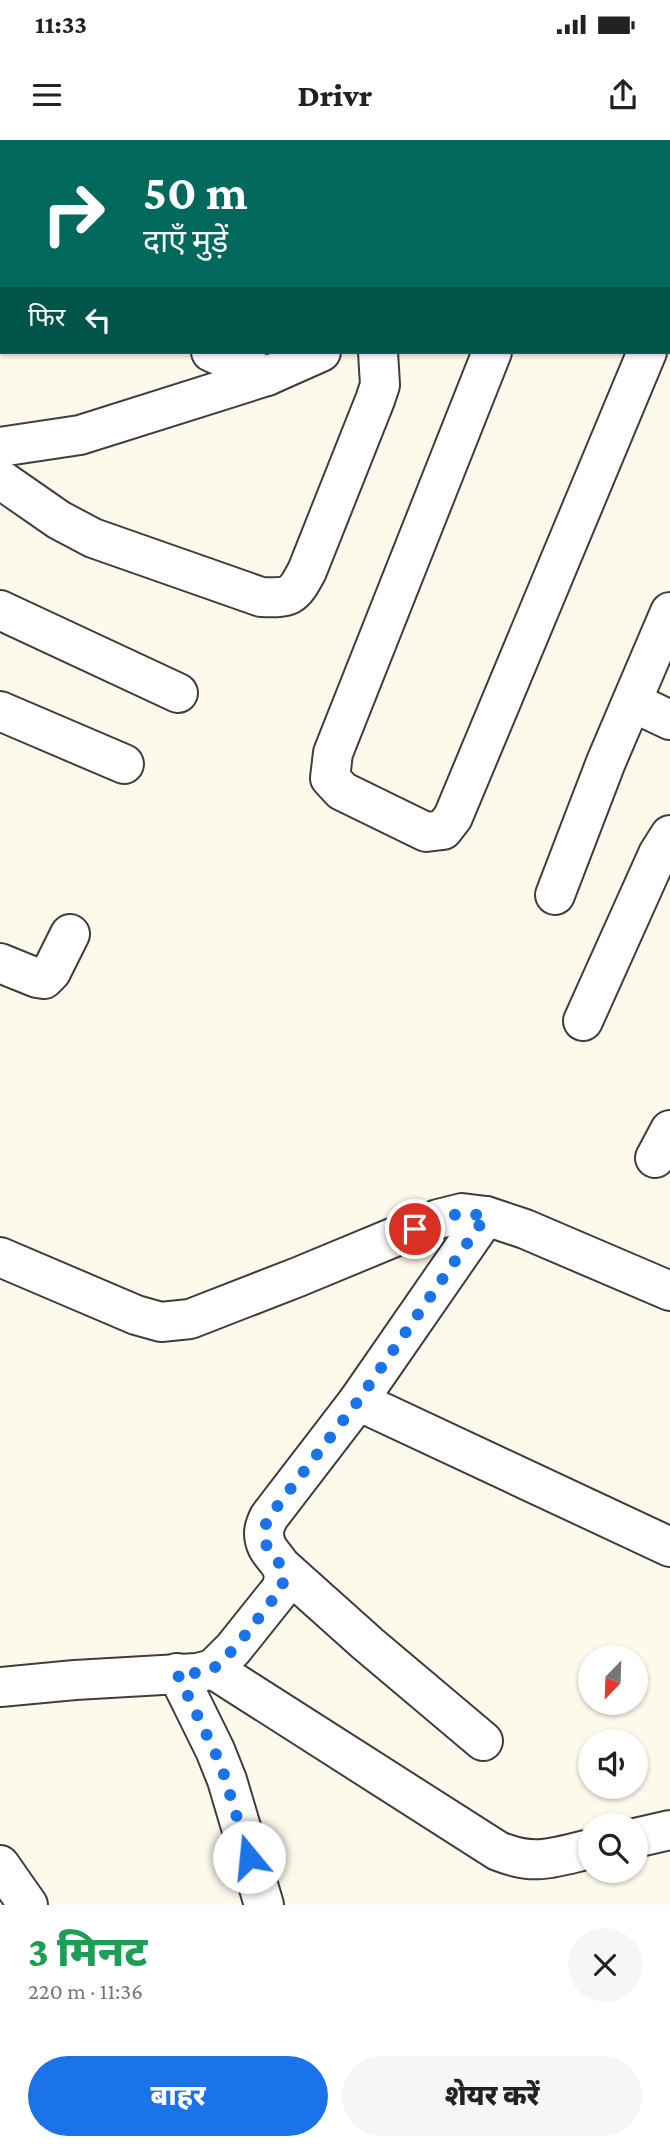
<!DOCTYPE html>
<html lang="hi">
<meta charset="utf-8">
<style>
:root{--surface:#fff;--page:#f6f6f6;--text:#222;--muted:#767676;--accent:#1a73e8}
body{margin:0;font-family:"Crimson Pro","Noto Sans Devanagari",serif;background:var(--page);color:var(--text);height:100vh;display:flex;flex-direction:column;font-size:26px;white-space:nowrap}
*{box-sizing:border-box;margin:0}
p{font-size:23px;color:var(--muted)}
.icon{flex:none;width:38px;height:38px;fill:none;stroke:currentColor;stroke-width:2;stroke-linecap:round;stroke-linejoin:round}
.map{position:relative;height:1765px;overflow:hidden}
.details{display:flex;flex-direction:column;background:var(--surface);flex:1}
.details>*{flex:none}
.top-card{position:absolute;left:0px;top:0px;width:670px;height:214px;box-shadow:0 2px 5px #0004;background:#00695c;color:#fff;overflow:hidden}
.needle{width:46px;rotate:203deg}
.controls{position:absolute;left:578px;top:1505px;display:grid;gap:14px}
.controls a{display:grid;place-items:center;width:70px;height:70px;border-radius:50%;background:var(--surface);box-shadow:0 2px 5px #0004;font-size:35px}
.pin{position:absolute;display:grid;place-items:center;width:60px;height:60px;color:#fff;margin:-30px;border:4px solid #fff;border-radius:50%;box-shadow:0 2px 7px #0007}
.me{position:absolute;width:77px;margin:-38px;rotate:343deg;stroke-linejoin:round;filter:drop-shadow(0 0 5px #0008)}
.turn{display:flex;align-items:center;gap:24px;height:147px;padding:0 28px;font-size:32px}
.turn .icon{width:91px;height:91px;stroke-width:2.5}
.turn b{display:block;font-size:49px;line-height:60px}
.then{display:flex;align-items:center;height:66px;padding:0 28px;background:#0003;gap:14px;font-size:26px}
.round{display:grid;place-items:center;flex:none;width:74px;height:74px;border-radius:37px;background:var(--page)}
.headline{display:flex;align-items:center;justify-content:space-between;height:119px;padding:0 28px}
h1{font-size:42px;font-weight:800;line-height:52px;color:#1e9e55}
.primary-button{display:flex;gap:14px;margin-top:auto;padding:14px 28px}
.primary-button a{flex:1;height:80px;border-radius:42px;background:var(--accent);color:#fff;font-size:28px;font-weight:800;line-height:80px;text-align:center}
.primary-button a+a{background:var(--page);color:var(--text)}
.status{display:flex;justify-content:space-between;align-items:center;height:49px;padding:0 35px;background:var(--surface);direction:ltr}
.status svg{height:19px;fill:currentColor}
header{display:flex;justify-content:space-between;align-items:center;height:91px;padding:0 28px;background:var(--surface);font-size:32px;font-weight:800}
.map>svg:first-child{display:block}
.lines{fill:none;stroke-linecap:round;stroke-linejoin:round}
.minor-casing{stroke:#3e3e3e;stroke-width:42}
.minor{stroke:#fff;stroke-width:38}
.route{stroke:#1a73e8;stroke-width:12;stroke-dasharray:0 21.6}
</style>
<div class="status"><b>11:33</b><svg viewBox="0 0 49 12"><path d="M0 12V9h3v3zM5 12V6h3v6zM10 12V3h3v9zM15 12V0h3v12zM26 1h20v11H26zM47 4h2v5h-2z"/></svg></div>
<header><svg class="icon" aria-label="menu" viewBox="0 0 24 24"><path d="M4 6h16M4 12h16M4 18h16"/></svg>Drivr<svg class="icon" aria-label="share" viewBox="0 0 24 24"><path d="M12 15V3M7 8l5-5 5 5M5 13v7h14v-7"/></svg></header>
<div class="map">
<svg width="670" height="1765" viewBox="0 0 670 1765">
<rect width="100%" height="100%" fill="#fdfaeb"/>
<g class="lines">
<!-- minor casing -->
<g class="minor-casing">
<g id="minor">
<polyline points="276,0 279,2"/>
<polyline points="482,2 483,0"/>
<polyline points="639,2 640,0"/>
<polyline points="0,7 2,7"/>
<polyline points="0,121 2,122"/>
<polyline points="668,193 670,193"/>
<polyline points="211,212 267,236"/>
<polyline points="492,212 333,613 330,638 342,651 426,692 443,690 453,677 647,212"/>
<polyline points="0,307 80,295 267,236 321,212"/>
<path d="M0 339 59 380 93 398 261 457C291 458 293 457 307 431L375 260 380 245 378 212"/>
<polyline points="0,470 178,553"/>
<polyline points="632,562 670,580"/>
<polyline points="0,571 124,624"/>
<polyline points="555,755 606,622 670,472"/>
<polyline points="0,823 37,838 44,839 51,832 70,794"/>
<polyline points="583,881 658,714 670,695"/>
<polyline points="655,1018 670,990"/>
<polyline points="0,1117 136,1175 161,1182 190,1179 298,1137 438,1079 462,1073 486,1076 525,1089 670,1151"/>
<polyline points="358,1261 670,1407"/>
<polyline points="282,1427 368,1504 483,1601"/>
<path d="M213 1529 498 1711C535 1726 552 1718 590 1709"/>
<polyline points="177,1533 215,1610 227,1640 264,1765"/>
<path d="M0 1547 75 1540 197 1533 213 1529 233 1509 281 1449C292 1420 264 1419 264 1393 264 1388 267 1381 269 1377L358 1261 486 1076"/>
<polyline points="635,1698 670,1690"/>
<polyline points="0,1725 28,1765"/>
</g>
</g>
<!-- minor -->
<use href="#minor" class="minor"/>
</g>
<g class="lines">
<!-- route -->
<path class="route" d="M249 1717 221 1625 177 1533C188 1533 200 1534 210 1530 227 1523 267 1466 281 1449 292 1420 264 1419 264 1393 264 1388 267 1381 269 1377L358 1261 486 1076 462 1073 438 1079 415 1089"/>
</g>
</svg>
<div class="controls">
<a><svg class="needle" viewBox="-14 -14 28 28"><path d="M0-13l5 13h-10z" fill="#e53935"/><path d="M0 13l5-13h-10z" fill="#767676"/></svg></a>
<a><svg class="icon" aria-label="sound" viewBox="0 0 24 24"><path d="M4 9h4l5-4v14l-5-4H4zM17 9q2 3 0 6"/></svg></a>
<a><svg class="icon" aria-label="search" viewBox="0 0 24 24"><circle cx="10" cy="10" r="6"/><path d="M15 15l6 6"/></svg></a>
</div>
<div class="pin" style="left:415px;top:1089px;background:#d93025"><svg class="icon" aria-label="arrive" viewBox="0 0 24 24"><path d="M6 21V4h12l-3 4 3 4H6"/></svg></div>
<svg class="me" style="left:249px;top:1717px" viewBox="-20 -20 40 40"><circle r="19" fill="#fff"/><path d="M0-13L10 11 0 6-10 11z" fill="#1a73e8"/></svg>
<div class="top-card">
<div class="turn"><svg class="icon" aria-label="right" viewBox="0 0 24 24"><path d="M7 20v-9h11M14 6l5 5-5 5"/></svg><div><b>50 m</b>दाएँ मुड़ें</div></div>
<div class="then">फिर<svg class="icon" aria-label="left" viewBox="0 0 24 24"><path d="M17 20v-9H6M10 6l-5 5 5 5"/></svg></div>
</div>
</div>
<section class="details">
<div class="headline"><div><h1>3 मिनट</h1><p>220 m · 11:36</p></div><a class="round"><svg class="icon" aria-label="close" viewBox="0 0 24 24"><path d="M6 6l12 12M18 6L6 18"/></svg></a></div>
<div class="primary-button"><a>बाहर</a><a>शेयर करें</a></div>
</section>
